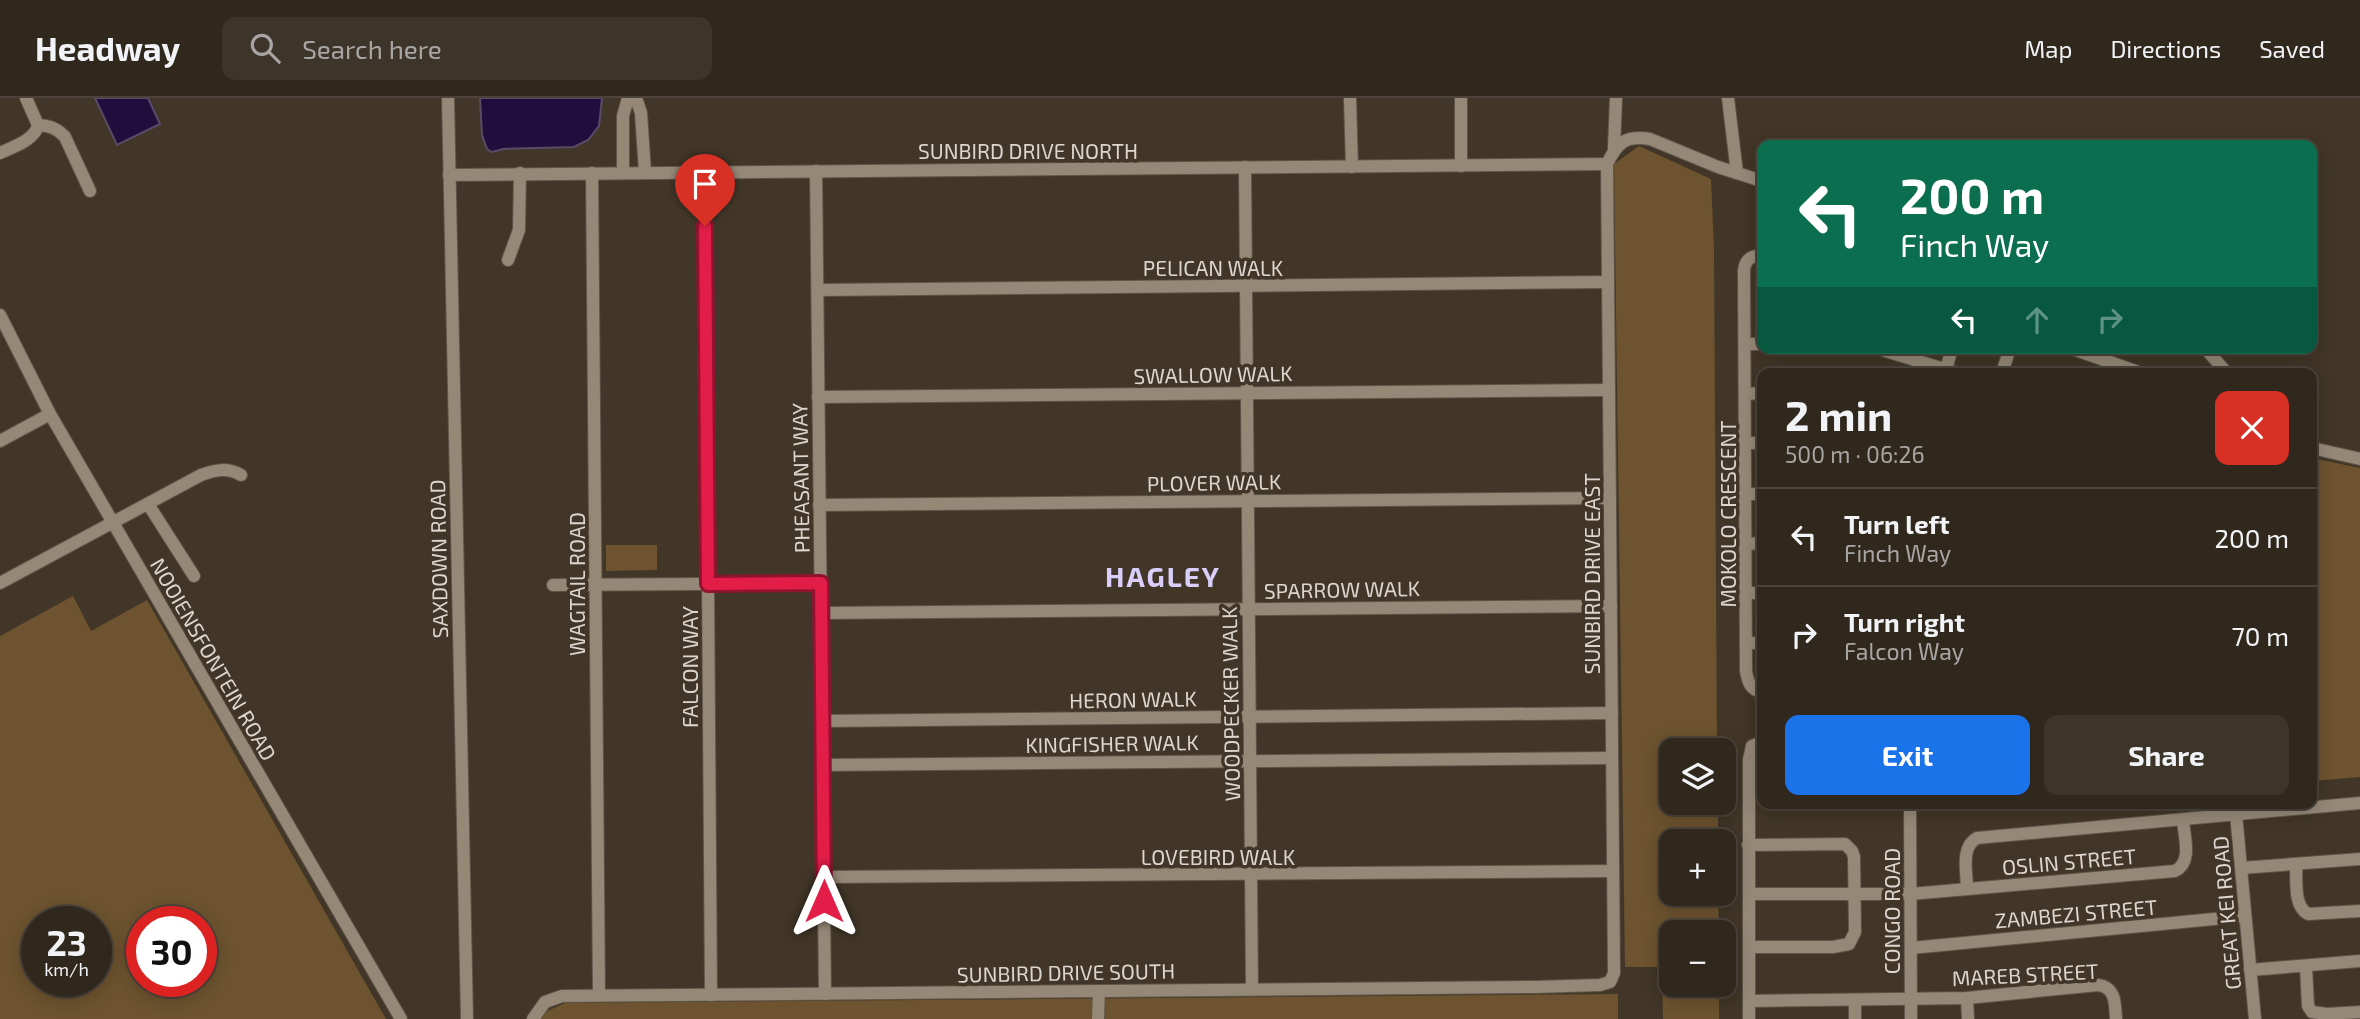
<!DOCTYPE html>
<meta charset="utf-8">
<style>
:root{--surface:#31281d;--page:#3d342a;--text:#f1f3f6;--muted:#a8a6a4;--line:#4c443b;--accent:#1a73e8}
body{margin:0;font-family:"Exo 2",sans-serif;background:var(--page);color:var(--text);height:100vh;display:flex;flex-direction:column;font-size:26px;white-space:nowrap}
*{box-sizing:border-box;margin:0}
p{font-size:23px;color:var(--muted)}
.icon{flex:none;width:38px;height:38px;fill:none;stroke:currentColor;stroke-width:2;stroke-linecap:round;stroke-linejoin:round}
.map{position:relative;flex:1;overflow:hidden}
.side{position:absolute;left:1757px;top:270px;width:560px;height:441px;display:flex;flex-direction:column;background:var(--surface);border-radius:14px;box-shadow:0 4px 18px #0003,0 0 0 2px var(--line)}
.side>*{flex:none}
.hud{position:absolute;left:1757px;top:42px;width:560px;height:214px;border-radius:14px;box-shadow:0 4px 18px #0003,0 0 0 2px var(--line);background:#0b6e4f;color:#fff;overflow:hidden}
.tools{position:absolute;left:1659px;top:640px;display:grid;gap:14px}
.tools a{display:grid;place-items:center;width:77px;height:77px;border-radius:14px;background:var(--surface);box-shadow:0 4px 18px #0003,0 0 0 2px var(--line);font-size:35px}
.speed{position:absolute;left:21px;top:808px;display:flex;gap:14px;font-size:35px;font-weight:700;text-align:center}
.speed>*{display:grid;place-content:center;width:91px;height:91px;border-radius:50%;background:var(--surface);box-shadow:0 4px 18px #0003,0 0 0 2px var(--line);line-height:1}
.speed small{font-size:18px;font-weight:400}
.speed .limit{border:10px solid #d22;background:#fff;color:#111}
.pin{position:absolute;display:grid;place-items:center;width:60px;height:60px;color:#fff;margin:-72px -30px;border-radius:50% 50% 50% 0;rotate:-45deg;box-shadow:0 0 7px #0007}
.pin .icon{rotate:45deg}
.me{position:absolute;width:77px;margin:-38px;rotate:0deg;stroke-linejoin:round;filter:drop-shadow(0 0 5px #0008)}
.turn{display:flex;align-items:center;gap:24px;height:147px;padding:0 28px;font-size:32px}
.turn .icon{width:91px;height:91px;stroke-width:2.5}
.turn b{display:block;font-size:49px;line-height:60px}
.lanes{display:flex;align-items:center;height:66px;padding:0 28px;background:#0003;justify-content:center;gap:35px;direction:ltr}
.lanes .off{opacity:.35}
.round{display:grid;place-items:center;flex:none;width:74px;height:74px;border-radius:14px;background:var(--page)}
.head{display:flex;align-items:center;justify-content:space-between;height:119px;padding:0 28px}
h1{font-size:42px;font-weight:700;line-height:52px}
.button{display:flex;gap:14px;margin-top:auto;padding:14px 28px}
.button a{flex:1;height:80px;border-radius:14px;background:var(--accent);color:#fff;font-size:28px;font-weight:700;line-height:80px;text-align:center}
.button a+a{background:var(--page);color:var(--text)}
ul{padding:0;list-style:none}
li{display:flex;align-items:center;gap:21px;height:98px;padding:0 28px;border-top:2px solid var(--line)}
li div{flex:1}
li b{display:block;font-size:26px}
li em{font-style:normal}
header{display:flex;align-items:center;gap:42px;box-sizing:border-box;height:98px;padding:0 35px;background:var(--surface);border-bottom:2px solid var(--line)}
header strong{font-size:33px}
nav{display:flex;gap:38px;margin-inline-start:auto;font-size:24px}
.search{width:490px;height:63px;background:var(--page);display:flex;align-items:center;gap:18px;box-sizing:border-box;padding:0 24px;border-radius:14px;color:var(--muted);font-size:26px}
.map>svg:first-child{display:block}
.green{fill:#6d532f;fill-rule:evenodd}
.water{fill:#200f3d;stroke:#594b68;stroke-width:2}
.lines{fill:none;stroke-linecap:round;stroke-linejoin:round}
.minor-casing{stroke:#5e5448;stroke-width:14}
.minor{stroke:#958877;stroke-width:12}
.route-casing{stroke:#92132f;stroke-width:18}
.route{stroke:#e11d48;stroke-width:12}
.labels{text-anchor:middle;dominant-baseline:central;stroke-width:7;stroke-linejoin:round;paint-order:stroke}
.street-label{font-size:21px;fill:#ddd6ce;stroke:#413627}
.district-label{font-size:28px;font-weight:bold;letter-spacing:2px;fill:#d9cffa;stroke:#413627}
</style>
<header>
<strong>Headway</strong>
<div class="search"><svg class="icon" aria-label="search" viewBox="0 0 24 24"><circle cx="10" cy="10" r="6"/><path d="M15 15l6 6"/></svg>Search here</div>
<nav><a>Map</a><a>Directions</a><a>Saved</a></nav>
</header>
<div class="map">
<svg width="2360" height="921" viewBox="0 0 2360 921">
<rect width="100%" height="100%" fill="#413627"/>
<!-- green -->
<g class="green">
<polygon points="1639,48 1711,81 1714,151 1717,653 1671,653 1671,705 1718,705 1718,744 1671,744 1671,796 1718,796 1719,835 1671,835 1671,887 1719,887 1719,921 1663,921 1662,869 1625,869 1614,66"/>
<polygon points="2312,360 2360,370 2360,679 2312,683"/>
<polygon points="606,447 657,447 657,472 606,473"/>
<path d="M73 498 91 533 147 502 386 921H0V538ZM96 824V884H37V824ZM201 824V884H142V824Z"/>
<polygon points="1618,896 1618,921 541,921 545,914 565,905"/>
</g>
<!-- water -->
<g class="water">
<polygon points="95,0 148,0 160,26 117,47"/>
<polygon points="480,0 602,0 599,28 588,42 574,49 503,51 492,54 487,51 482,37"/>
</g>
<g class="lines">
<!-- minor casing -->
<g class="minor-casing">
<g id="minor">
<polyline points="448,0 467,921"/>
<polyline points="636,0 641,15 645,74"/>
<polyline points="1350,0 1352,69"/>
<polyline points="1461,0 1461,68"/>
<polyline points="1728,0 1737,75"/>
<path d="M38 27C50 28 57 30 65 39L90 93"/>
<polyline points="1614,50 1616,0"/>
<path d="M0 55C13 49 35 42 38 27L26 0"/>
<polyline points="1245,69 1252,891"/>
<polyline points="816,73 825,896"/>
<polyline points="623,74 623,18 628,0"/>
<polyline points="705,74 711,897"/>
<polyline points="592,75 599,897"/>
<polyline points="449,77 1607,66"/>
<path d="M1762 157C1751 158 1745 161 1744 173L1746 573C1748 584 1750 592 1762 594"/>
<polyline points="508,162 519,132 520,75"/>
<polyline points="819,192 1608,184"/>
<polyline points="0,217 50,316 401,921"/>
<polyline points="1745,246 1762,246"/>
<polyline points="1876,250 1957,275"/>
<polyline points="2070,250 2141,275"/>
<polyline points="2205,250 2227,275"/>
<polyline points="1945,275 1952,250"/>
<polyline points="2002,275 2010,250"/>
<polyline points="1745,296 1762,295"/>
<polyline points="818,299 1609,292"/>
<polyline points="0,343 50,316"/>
<polyline points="1746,345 1762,345"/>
<polyline points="2312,350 2360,361"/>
<polyline points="1746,396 1762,396"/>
<polyline points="148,406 194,478"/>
<polyline points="819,407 1610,400"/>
<polyline points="1747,446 1762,445"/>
<path d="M0 485 201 377C215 372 227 369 241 377"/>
<polyline points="553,487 821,485"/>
<polyline points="1747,495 1762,495"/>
<polyline points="821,515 1611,508"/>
<polyline points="1747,545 1762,545"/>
<polyline points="823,623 1612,615"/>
<polyline points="823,667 1612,660"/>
<polyline points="1910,705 1911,921"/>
<polyline points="2235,705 2255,921"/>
<polyline points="1748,747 1845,746 1852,753 1854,759 1855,834 1849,846 1833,849 1750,849"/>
<path d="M2296 766C2297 782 2293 808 2308 816L2360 813"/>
<polyline points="2241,770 2360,761"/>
<polyline points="824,779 1613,773"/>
<path d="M1967 791C1967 775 1960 749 1977 740L2360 705"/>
<path d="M1749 796H1910L2175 773C2193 764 2184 739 2183 722"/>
<polyline points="1911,850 2245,818"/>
<polyline points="2306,868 2308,908 2312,914 2327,916 2360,914"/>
<polyline points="2250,872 2360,863"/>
<polyline points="1967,900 1968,921"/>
<polyline points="1855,902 1855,921"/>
<path d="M1750 903 1967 900 2098 887C2116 889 2115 906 2116 921"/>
<path d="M533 921 545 904 562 898 1535 889 1600 887 1610 884 1614 875 1607 66C1617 45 1625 37 1650 41L1718 69 1762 83"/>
<polyline points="1098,921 1099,893"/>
<polyline points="1749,921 1749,662 1752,648 1762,644"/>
</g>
</g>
<!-- minor -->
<use href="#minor" class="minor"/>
</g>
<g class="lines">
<!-- route casing -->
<g class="route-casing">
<polyline id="route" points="705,128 708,486 821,485 824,803"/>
</g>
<!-- route -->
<use href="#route" class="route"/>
</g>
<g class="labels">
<!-- street labels -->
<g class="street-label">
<text x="1028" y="52">SUNBIRD DRIVE NORTH</text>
<text x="1213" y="169">PELICAN WALK</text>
<text transform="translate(1213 276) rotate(-1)">SWALLOW WALK</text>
<text transform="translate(800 380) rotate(-91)">PHEASANT WAY</text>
<text transform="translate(1214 384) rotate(-1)">PLOVER WALK</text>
<text transform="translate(1727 416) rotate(-90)">MOKOLO CRESCENT</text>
<text transform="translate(438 461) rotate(-91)">SAXDOWN ROAD</text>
<text transform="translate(1591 476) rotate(-90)">SUNBIRD DRIVE EAST</text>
<text transform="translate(576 486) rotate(-90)">WAGTAIL ROAD</text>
<text transform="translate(1342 491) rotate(-1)">SPARROW WALK</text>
<text transform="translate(214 561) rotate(60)">NOOIENSFONTEIN ROAD</text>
<text transform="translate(689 569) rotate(-90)">FALCON WAY</text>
<text transform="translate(1133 601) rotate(-1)">HERON WALK</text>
<text transform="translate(1230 606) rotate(-91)">WOODPECKER WALK</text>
<text transform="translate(1112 645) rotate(-1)">KINGFISHER WALK</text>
<text x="1218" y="758">LOVEBIRD WALK</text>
<text transform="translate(2069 763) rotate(-5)">OSLIN STREET</text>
<text transform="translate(1891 813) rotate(-90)">CONGO ROAD</text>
<text transform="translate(2076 815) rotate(-5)">ZAMBEZI STREET</text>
<text transform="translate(2226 815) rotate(-95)">GREAT KEI ROAD</text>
<text transform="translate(1066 874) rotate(-1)">SUNBIRD DRIVE SOUTH</text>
<text transform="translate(2025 876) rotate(-3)">MAREB STREET</text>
</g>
<!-- district labels -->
<g class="district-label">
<text x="1163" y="478">HAGLEY</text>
</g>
</g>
</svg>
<div class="tools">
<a><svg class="icon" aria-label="layers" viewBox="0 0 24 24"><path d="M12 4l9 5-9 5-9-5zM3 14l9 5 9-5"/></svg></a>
<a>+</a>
<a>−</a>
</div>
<div class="speed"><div>23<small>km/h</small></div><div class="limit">30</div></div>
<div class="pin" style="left:705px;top:128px;background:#d93025"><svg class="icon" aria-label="arrive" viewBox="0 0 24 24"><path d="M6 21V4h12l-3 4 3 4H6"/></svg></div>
<svg class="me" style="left:824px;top:803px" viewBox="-20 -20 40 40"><path d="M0-17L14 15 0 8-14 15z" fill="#e11d48" stroke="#fff" stroke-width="4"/></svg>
<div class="hud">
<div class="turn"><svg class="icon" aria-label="left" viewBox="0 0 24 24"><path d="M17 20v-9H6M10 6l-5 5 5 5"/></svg><div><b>200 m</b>Finch Way</div></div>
<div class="lanes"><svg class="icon" aria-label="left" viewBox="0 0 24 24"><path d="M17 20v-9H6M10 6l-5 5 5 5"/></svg><svg class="icon off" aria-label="ahead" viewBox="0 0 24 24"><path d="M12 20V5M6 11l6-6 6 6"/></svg><svg class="icon off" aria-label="right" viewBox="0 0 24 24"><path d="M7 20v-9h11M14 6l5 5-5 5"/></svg></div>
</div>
<section class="side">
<div class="head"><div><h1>2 min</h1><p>500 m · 06:26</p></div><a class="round" style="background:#d93025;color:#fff"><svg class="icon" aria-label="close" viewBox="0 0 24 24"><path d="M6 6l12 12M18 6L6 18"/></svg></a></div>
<ul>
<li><svg class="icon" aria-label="left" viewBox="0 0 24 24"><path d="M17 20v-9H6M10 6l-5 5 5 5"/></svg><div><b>Turn left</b><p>Finch Way</p></div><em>200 m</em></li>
<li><svg class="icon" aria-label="right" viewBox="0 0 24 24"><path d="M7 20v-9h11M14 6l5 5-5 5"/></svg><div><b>Turn right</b><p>Falcon Way</p></div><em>70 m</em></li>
</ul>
<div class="button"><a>Exit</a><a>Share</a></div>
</section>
</div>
